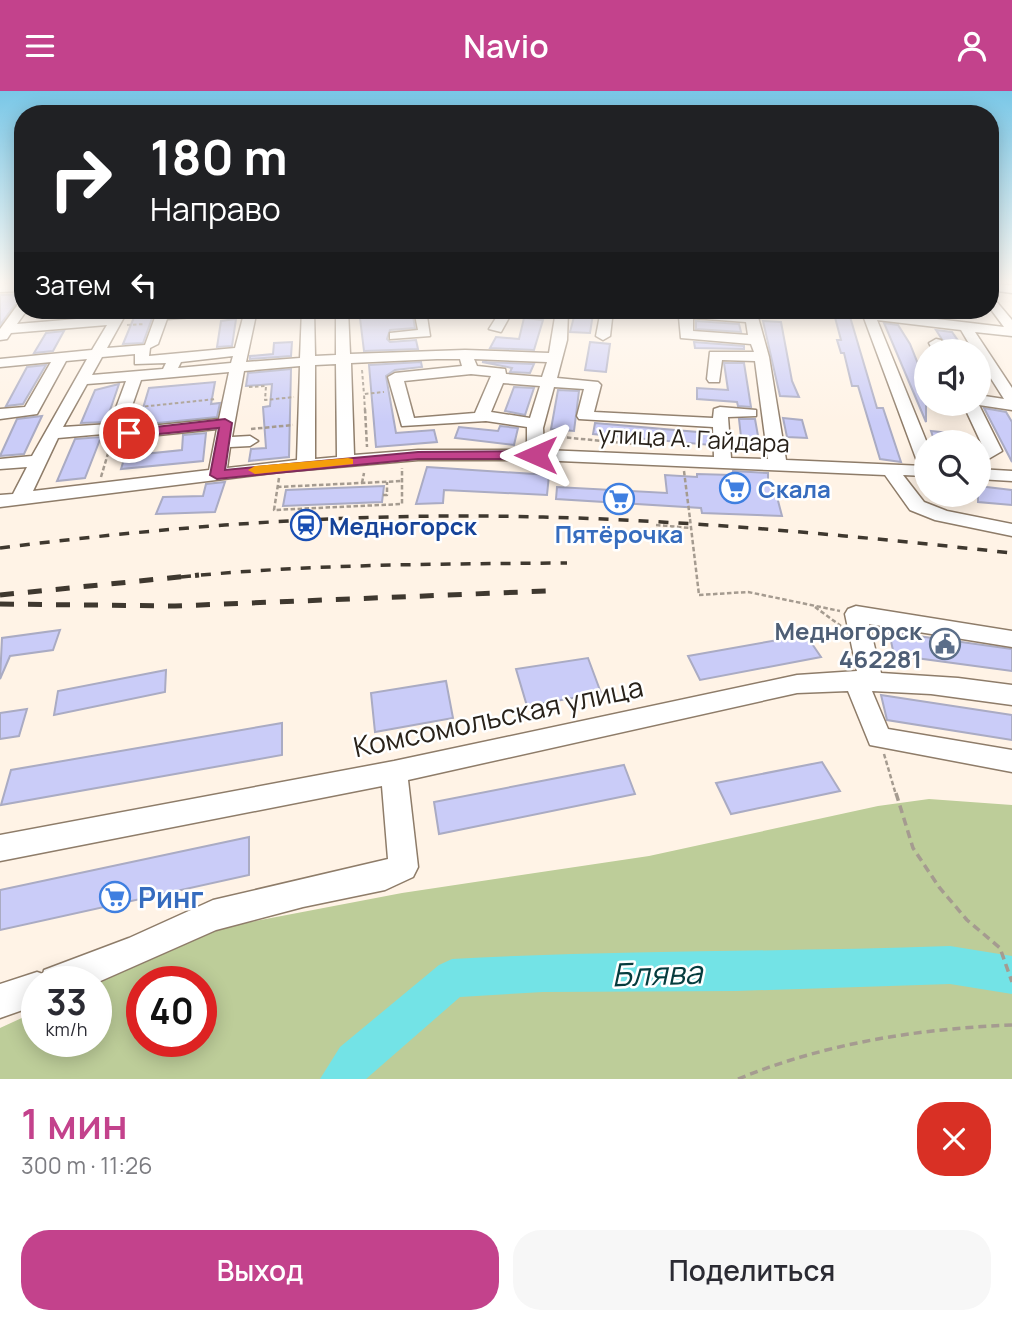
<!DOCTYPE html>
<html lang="ru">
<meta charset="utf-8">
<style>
:root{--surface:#fff;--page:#f7f7f7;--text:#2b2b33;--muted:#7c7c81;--accent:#c3428c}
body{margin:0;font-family:Manrope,sans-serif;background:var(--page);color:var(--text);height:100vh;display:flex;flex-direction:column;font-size:26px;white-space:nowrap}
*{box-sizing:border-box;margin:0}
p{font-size:23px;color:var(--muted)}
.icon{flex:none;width:38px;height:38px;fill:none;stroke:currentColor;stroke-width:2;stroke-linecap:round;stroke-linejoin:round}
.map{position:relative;height:988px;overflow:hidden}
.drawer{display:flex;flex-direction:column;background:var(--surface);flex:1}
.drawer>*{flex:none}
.guide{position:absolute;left:14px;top:14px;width:985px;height:214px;border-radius:28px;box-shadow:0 4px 18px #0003;background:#202124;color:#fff;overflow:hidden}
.fabs{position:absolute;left:914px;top:248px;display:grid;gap:14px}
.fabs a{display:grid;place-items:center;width:77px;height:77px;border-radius:50%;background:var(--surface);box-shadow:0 4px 18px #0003;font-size:35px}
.speed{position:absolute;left:21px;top:875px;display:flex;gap:14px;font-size:35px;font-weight:700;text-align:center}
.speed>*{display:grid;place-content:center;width:91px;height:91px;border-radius:50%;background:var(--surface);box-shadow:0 4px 18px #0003;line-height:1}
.speed small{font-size:18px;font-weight:400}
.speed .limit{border:10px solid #d22;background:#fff;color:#111}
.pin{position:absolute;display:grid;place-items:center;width:60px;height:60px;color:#fff;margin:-30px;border:4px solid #fff;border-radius:50%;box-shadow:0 2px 7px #0007}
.me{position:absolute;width:77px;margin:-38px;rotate:270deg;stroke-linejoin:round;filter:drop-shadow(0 0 5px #0008)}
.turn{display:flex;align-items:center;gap:24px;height:147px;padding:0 21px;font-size:32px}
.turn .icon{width:91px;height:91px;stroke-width:2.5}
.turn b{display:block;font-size:49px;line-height:60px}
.then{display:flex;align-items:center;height:66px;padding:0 21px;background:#0003;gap:14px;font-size:26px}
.round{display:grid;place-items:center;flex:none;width:74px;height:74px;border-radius:28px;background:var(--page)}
.summary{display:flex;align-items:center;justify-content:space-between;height:119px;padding:0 21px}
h1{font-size:42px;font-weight:600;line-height:52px;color:var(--accent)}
.action{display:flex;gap:14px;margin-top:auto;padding:14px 21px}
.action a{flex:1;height:80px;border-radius:28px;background:var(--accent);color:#fff;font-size:28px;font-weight:600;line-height:80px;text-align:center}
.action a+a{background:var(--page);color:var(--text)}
header{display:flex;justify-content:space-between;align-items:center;height:91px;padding:0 21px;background:var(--accent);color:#fff;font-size:32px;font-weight:600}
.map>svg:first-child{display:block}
.green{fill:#bdcd99;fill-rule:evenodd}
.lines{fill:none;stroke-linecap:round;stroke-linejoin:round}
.river{fill:#73e3e6;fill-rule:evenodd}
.building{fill:#caccf8;stroke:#aaabc3;stroke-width:2}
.minor-casing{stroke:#8e7c69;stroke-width:3}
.path-far2{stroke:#a59b90;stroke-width:2;stroke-dasharray:3.5 2.5;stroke-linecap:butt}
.path-far1{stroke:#a59b90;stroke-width:2.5;stroke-dasharray:4.5 2.5;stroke-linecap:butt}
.path{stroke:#a59b90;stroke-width:3.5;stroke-dasharray:8 5;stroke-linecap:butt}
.minor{fill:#fff;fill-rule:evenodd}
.rail-far1{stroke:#3f382f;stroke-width:3.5;stroke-dasharray:10 10;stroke-linecap:butt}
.rail{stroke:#3f382f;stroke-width:5;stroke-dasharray:14 14;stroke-linecap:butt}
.path-bridge{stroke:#a59b90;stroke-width:2.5;stroke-dasharray:4.5 2.5;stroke-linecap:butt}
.route{fill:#c3428c;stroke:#7f2b5b;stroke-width:2}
.slow{fill:#f59e0b}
.labels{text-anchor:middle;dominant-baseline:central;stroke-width:5;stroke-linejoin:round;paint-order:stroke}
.street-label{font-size:24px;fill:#29221a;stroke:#fff}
.shop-label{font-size:24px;font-weight:bold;fill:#366cbe;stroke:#fff;text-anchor:start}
.transit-label{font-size:24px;font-weight:bold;fill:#164399;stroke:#fff;text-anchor:start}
.service-label{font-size:24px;font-weight:bold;fill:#4e5e75;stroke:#fff;text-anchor:end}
.near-street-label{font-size:28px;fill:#29221a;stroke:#fff}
.near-shop-label{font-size:28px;font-weight:bold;fill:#366cbe;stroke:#fff;text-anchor:start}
.near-water-label{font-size:32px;font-style:italic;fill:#053c3e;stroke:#fff}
</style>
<header><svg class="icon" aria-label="menu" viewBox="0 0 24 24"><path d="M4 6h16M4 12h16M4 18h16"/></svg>Navio<svg class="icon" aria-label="person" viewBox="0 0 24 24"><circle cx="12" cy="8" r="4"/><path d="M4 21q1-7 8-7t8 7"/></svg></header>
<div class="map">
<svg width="1012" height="988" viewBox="0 0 1012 988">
<rect width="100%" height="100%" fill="#fff3e6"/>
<!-- green -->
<path class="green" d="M929 708 1012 714V988H0V937L37 920V950H96V892L214 838 402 802 649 765 878 715ZM142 891H201V950H142Z"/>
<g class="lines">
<!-- river -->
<path class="river" d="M950 855 1012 865V903L950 893 736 900 543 901 460 906 366 988H320L340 956 439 874 452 868C618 859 784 861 950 855Z"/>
</g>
<!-- building -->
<g class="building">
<polygon points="22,203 17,211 0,234 0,204"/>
<polygon points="137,219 155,219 143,252 123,253"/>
<polygon points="359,219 412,219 415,237 390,239 387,248 390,251 416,249 418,258 364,260"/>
<polygon points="833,219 848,219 877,317 883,317 901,371 880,368 858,295 852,295 844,262 841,262 837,249 841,249"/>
<polygon points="575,222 593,223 590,242 570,241"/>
<polygon points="524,227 543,229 534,259 490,257 496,246 519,248"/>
<polygon points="236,228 232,255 217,256 221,230"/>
<polygon points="696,230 739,233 741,241 696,238"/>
<polygon points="763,230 781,231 792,290 799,306 780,305"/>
<polygon points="884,232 898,234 910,253 926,293 926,331"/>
<polygon points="936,239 952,241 966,261 950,261"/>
<polygon points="64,240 53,260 34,262 46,242"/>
<polygon points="292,251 291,265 250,268 250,265 273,263 274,252"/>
<polygon points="590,251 610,253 606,281 585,279"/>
<polygon points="694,251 744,255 744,258 695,257"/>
<polygon points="421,271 422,276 395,279 386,285 396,342 434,339 437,351 376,356 369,274"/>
<polygon points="482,271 534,273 530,282 510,281 512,277"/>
<polygon points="724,272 744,272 751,316 738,315 737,311 697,308 697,297 728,299"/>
<polygon points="46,274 23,313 6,315 27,276"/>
<polygon points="291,278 289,366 249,370 251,358 266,357 263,316 270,315 272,293 246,295 248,282"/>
<polygon points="215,291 211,313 220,312 217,326 138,334 149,297"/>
<polygon points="119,293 106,331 81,332 95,299"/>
<polygon points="514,296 534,297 525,324 505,320"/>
<polygon points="558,299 579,300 574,340 551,338"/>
<polygon points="984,317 1006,321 1012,331 1012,371"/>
<polygon points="42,325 24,363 0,365 17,328"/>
<polygon points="783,327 802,329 807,347 787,346"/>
<polygon points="739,328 755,328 760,356 742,355"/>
<polygon points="595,332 709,342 710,354 593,343"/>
<polygon points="500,335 518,337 514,354 455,347 459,336 498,340"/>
<polygon points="931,340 968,344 968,352 935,352"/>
<polygon points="206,342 203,370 121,378 125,365 182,359 183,344"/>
<polygon points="101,346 85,387 57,390 75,348"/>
<polygon points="427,376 549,384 547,404 444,399 443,412 416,413"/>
<polygon points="733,380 768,382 768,392 776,402 782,425 702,422 701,417 556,408 557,396 667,402 665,384 697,386 697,383 732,384"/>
<polygon points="225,391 215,421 156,423 163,406 203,405 206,393"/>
<polygon points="384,395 382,411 283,415 286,399"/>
<polygon points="978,395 1012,399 1012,414 978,411"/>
<polygon points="60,539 53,559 10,565 0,588 2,547"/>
<polygon points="889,541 1012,558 1012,580 894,564"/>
<polygon points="806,544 821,566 700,589 688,565"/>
<polygon points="588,567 601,602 527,615 516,578"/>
<polygon points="166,579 165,601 54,624 58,600"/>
<polygon points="446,590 453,627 375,641 371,602"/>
<polygon points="881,604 1012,624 1012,649 887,629"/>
<polygon points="27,618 19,645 0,648 0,622"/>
<polygon points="282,632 282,664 1,714 11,679"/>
<polygon points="822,671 840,700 731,723 716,692"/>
<polygon points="624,674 635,703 439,743 434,711"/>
<polygon points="249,746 249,784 0,839 0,799"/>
</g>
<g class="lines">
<!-- minor casing -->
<g class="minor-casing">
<g id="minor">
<polygon points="0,193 23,193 23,200 0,201"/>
<polygon points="990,193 1012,194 1012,202 990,199"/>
<path d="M990 203 1012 229V245L975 241 1012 297V319L979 314 1002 360 978 374V362L984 358 963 313H978V304L1004 308 978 267V261H974L961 239 877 229 927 352 926 385 903 384 924 411 947 420 1012 433V445L935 429 910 419 885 384 536 369H418L280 381 0 416V404L13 403 27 376 0 378V368L32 365 87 268 66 270 37 323 0 328V318L25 316 51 271 0 276V268L92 259 107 234 11 242 7 248 0 249V238L19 212 23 211V219H27L17 233 112 225 116 219H128L107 257 145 254 157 221 239 219 233 223 167 228 158 253 150 257 149 265 235 257 245 219H257L246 271 300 267 302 219H314L315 265 336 264V219H348L350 263 465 259 549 262 555 226 511 223 501 241 489 238 501 219H568L567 249 557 287 598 291 601 294 594 321 713 327 714 318 720 316 756 319V325L728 326 731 367 768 368 755 270 722 269 719 291H709L707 288 710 261H754L751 253 681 247 679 226 634 223 628 219 744 223V219H756L769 266 786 369 924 375 917 370 861 219 1004 236 990 217ZM693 227 746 231 748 244 693 240ZM135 263V273L166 272 163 278 92 284 102 266ZM233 265 231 272 178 277 181 271ZM437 268H460L462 275 395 282 388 286 402 335 486 330 527 336V359H418L354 364 351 272ZM474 268 547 271 542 286 506 283 505 278 477 275ZM336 273 337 366 315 368V274ZM300 275 297 369 227 377 230 356 250 355 258 350 250 345 232 346 244 280ZM229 281 219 328 131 337 125 335 141 289ZM471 283 491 285 475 322 414 327 404 290ZM126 290 110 333 63 336 87 293ZM503 292 540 295 530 327 491 321ZM554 296 584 298 577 325 579 328 713 336 714 366 544 359 543 337ZM217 338 209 379 33 400 58 347 114 342 129 347Z"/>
<polygon points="414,219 426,219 430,245 390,248 390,242 418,239"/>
<polygon points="601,219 613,219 610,245 603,249 596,245"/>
<polygon points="936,248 941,249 948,261 934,261 929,252"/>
<polygon points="978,378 1012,380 1012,390 978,388"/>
<polygon points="856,515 1012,540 1012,556 869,533 881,582 958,587 1012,594 1012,614 931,603 872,600 888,638 1012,659 1012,681 870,654 848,600 797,602 408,689 418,776 413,786 385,799 303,816 216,839 96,892 37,891 37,914 0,927 0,893 37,881 43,883 44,879 129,847 213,809 388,768 382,695 0,770 0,744 394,670 797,584 857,580 845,523 848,518"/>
</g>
</g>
<!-- path-far2 -->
<g class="path-far2">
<polyline points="58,222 68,219"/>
<polyline points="127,234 145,233"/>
<polyline points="362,279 364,303"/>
<polyline points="249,296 266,295 265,309 294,306"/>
<polyline points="139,316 216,308"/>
<polyline points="365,320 364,303 384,301"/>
</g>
<!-- path-far1 -->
<g class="path-far1">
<polyline points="365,318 367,356"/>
<polyline points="251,338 293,334"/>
<polyline points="560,354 561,346 655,355"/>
<polyline points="684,380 690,428"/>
<polyline points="101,386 112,349"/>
<polyline points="279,387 274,419 402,413 402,377"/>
<polyline points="362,392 364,382"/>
<polyline points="277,396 402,390"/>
<polyline points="383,404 387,404 387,391"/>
<polyline points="656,434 691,437"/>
<polyline points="699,504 748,501 840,520"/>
<polyline points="815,516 841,535"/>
<polyline points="884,663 896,704"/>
</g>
<!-- path -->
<g class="path">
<polyline points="896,702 913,757 939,796 967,829 1000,857 1012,891"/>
<path d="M738 988C826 952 917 938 1012 934"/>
</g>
<!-- minor -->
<use href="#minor" class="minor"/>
<!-- rail-far1 -->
<g class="rail-far1">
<path d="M0 457C180 434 361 421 543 426 700 430 856 445 1012 462"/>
<path d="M181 486C310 473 438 473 567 472"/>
</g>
<!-- rail -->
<g class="rail">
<polyline points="0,504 199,484"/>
<polyline points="0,513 175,515 547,500"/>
</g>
<!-- path-bridge -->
<polyline class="path-bridge" points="690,428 699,504"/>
</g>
<!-- sky -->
<linearGradient id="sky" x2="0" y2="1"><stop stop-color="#79c7e7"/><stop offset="0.58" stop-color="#fffaf4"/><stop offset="1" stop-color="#fffaf4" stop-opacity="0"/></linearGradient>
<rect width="1012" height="331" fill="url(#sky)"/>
<!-- route -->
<polygon class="route" points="225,328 232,332 225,379 418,361 536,360 542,364 536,368 418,368 217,388 210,384 219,337 129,346 122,342 129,339"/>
<!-- slow -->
<polygon class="slow" points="348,367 353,368 353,373 255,383 248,379 255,375"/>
<!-- icons -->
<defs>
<g id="supermarket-ring" transform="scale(1.575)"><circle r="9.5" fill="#fff" stroke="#3f7fe0" stroke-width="1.5"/><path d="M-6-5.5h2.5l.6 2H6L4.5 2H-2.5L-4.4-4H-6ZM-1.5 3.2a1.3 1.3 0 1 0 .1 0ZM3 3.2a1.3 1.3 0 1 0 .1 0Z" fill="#3f7fe0"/></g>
<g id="station-ring" transform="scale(1.575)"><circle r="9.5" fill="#fff" stroke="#1a4fb4" stroke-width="1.5"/><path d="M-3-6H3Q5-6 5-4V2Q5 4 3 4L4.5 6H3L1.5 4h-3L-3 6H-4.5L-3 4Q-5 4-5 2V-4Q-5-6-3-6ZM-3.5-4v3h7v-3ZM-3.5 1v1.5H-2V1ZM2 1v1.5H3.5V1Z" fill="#1a4fb4"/></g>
<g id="civic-ring" transform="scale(1.575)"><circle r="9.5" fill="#fff" stroke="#5c6f8a" stroke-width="1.5"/><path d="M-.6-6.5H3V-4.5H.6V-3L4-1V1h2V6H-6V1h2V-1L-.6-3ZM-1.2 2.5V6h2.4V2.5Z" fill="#5c6f8a"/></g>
</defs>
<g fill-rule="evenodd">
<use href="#supermarket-ring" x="735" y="397"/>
<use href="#supermarket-ring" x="619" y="408"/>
<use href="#station-ring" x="306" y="434"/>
<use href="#civic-ring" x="945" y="553"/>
<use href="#supermarket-ring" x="115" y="806"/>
</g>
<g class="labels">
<!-- street labels -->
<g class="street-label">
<text transform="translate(694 347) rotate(3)">улица А. Гайдара</text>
</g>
<!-- shop labels -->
<g class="shop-label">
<text x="758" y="397">Скала</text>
<text x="619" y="442" text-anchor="middle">Пятёрочка</text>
</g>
<!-- transit labels -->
<g class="transit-label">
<text x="329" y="434">Медногорск</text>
</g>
<!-- service labels -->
<g class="service-label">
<text x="922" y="539">Медногорск<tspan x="922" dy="28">462281</tspan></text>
</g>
<!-- near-street labels -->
<g class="near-street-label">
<text transform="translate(498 625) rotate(-12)">Комсомольская улица</text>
</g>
<!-- near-shop labels -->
<g class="near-shop-label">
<text x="138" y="806">Ринг</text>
</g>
<!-- near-water labels -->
<g class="near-water-label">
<text transform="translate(657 882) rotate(-2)">Блява</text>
</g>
</g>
</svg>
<div class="fabs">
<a><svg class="icon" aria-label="sound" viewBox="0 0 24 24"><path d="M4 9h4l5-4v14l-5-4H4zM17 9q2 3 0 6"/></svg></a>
<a><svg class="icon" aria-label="search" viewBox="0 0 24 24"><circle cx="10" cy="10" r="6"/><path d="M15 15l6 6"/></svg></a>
</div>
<div class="speed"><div>33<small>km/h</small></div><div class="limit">40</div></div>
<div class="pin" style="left:129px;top:342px;background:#d93025"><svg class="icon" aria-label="arrive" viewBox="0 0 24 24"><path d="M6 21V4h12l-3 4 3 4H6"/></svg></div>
<svg class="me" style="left:536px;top:364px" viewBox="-20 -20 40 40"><path d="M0-17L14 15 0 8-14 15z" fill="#c3428c" stroke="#fff" stroke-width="4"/></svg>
<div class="guide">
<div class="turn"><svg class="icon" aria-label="right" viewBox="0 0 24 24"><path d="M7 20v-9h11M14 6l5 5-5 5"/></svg><div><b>180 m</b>Направо</div></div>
<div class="then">Затем<svg class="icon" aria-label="left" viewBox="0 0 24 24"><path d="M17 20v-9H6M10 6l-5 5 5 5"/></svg></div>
</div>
</div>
<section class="drawer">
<div class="summary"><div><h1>1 мин</h1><p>300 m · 11:26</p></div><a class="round" style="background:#d93025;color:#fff"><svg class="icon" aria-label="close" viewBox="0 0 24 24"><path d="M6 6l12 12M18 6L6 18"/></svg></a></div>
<div class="action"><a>Выход</a><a>Поделиться</a></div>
</section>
